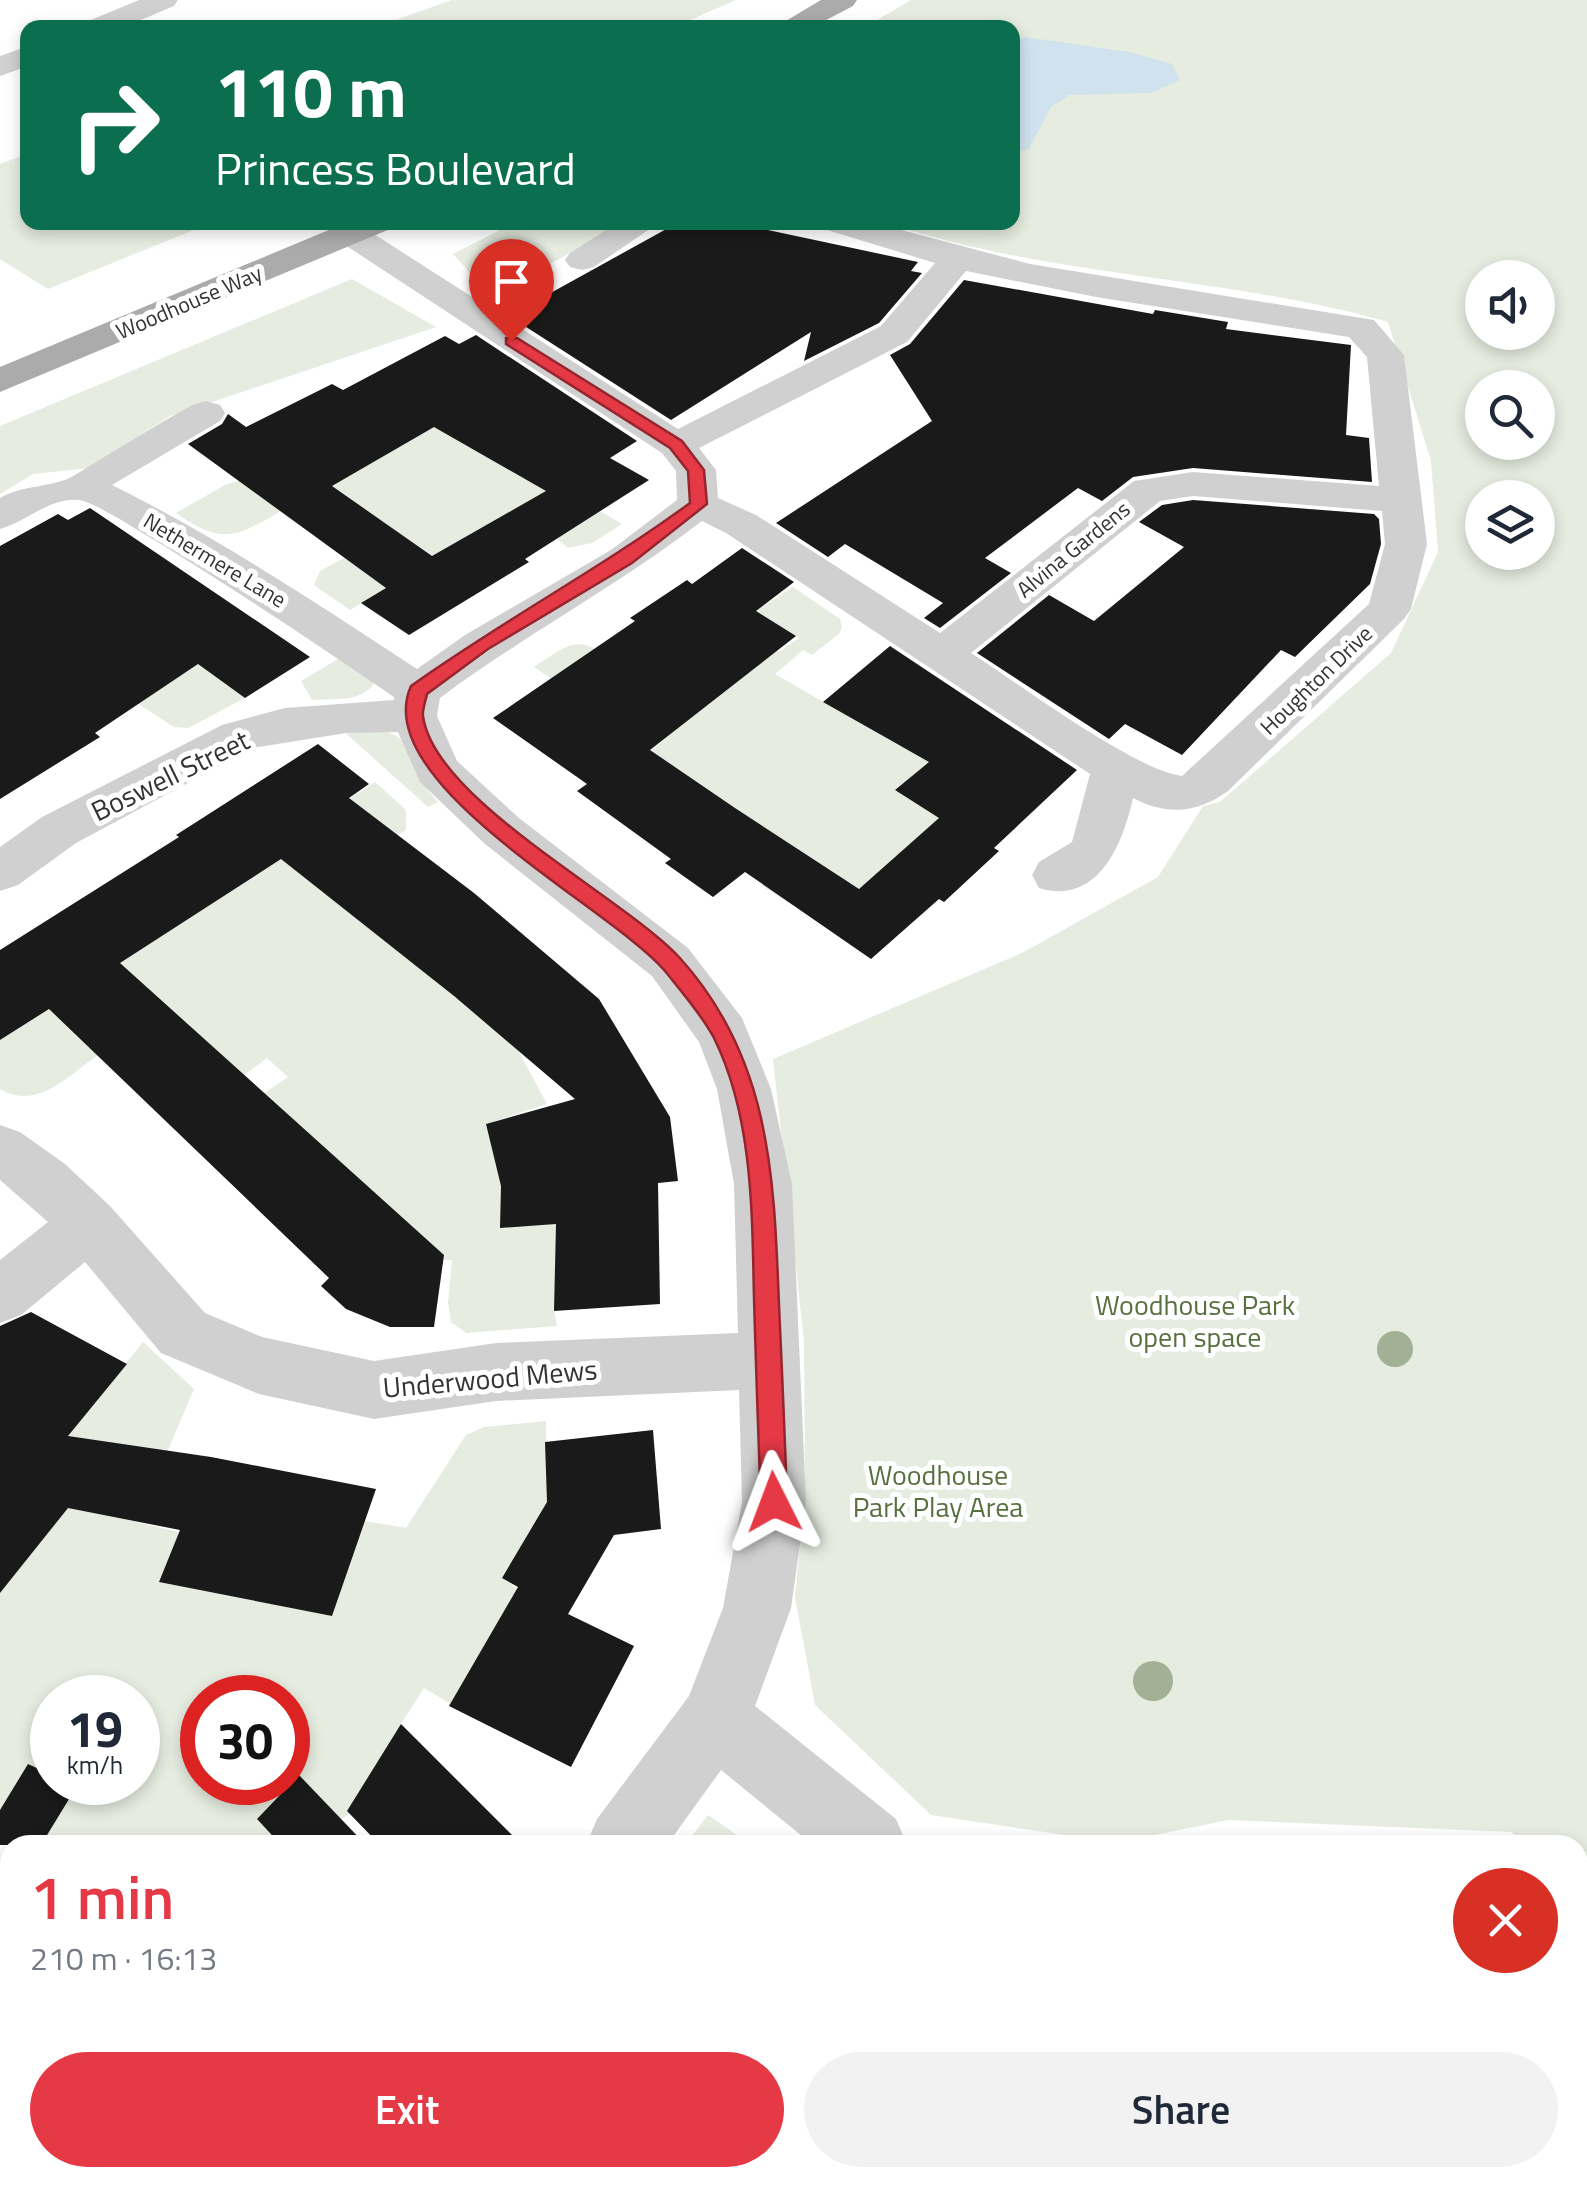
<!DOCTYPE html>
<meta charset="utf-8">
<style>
:root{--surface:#fff;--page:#f2f2f3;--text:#1f2937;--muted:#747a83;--accent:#e63946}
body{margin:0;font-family:"Titillium Web",sans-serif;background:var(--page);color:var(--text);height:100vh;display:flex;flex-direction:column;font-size:38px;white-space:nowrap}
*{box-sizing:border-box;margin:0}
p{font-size:32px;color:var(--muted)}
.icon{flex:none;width:55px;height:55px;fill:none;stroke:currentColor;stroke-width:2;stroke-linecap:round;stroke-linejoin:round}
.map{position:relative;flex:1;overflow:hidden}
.side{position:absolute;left:0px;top:1835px;width:1588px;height:352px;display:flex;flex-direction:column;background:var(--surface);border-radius:30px 30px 0 0;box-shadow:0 5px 15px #0003}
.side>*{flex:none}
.banner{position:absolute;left:20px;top:20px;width:1000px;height:210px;border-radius:20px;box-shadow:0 5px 15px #0003;background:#0b6e4f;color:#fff;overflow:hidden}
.fabs{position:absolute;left:1465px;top:260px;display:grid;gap:20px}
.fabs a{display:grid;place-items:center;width:90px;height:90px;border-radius:50%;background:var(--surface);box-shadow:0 5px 15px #0003;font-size:50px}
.speed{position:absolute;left:30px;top:1675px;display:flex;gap:20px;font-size:50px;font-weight:700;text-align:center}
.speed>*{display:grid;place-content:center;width:130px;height:130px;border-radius:50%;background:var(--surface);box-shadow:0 5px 15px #0003;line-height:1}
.speed small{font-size:25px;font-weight:400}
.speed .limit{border:15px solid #d22;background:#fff;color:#111}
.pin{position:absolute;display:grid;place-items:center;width:85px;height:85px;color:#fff;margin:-102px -42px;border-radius:50% 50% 50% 0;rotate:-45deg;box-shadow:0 0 10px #0007}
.pin .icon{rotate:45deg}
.me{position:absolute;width:110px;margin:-55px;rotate:357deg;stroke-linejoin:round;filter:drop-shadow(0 0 8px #0008)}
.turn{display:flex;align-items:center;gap:35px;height:210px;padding:0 30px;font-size:45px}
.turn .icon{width:130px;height:130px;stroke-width:2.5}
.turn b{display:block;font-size:70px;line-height:85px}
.round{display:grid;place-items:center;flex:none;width:105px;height:105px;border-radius:52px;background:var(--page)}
.summary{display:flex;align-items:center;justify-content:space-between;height:170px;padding:0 30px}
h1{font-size:60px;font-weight:600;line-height:75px;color:var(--accent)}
.cta{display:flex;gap:20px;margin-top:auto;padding:20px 30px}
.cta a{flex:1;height:115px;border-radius:60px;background:var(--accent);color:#fff;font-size:40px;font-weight:600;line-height:115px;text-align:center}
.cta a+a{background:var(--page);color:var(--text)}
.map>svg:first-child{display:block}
.green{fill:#e6ecdf;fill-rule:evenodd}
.water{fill:#cfe2ee}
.building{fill:#1a1a1a;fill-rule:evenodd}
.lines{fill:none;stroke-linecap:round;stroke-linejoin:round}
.minor{fill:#d0d0d0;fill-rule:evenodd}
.major{fill:#ababab;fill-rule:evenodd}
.tree{fill:#a2b095}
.route{fill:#e63946;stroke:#96252e;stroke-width:2.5}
.labels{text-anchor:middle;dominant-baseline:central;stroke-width:10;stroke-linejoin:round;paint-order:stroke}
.far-street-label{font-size:22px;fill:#333;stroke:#fff}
.street-label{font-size:28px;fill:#333;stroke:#fff}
.park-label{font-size:28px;fill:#56703f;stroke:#fff}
</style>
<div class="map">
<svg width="1587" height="2187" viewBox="0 0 1587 2187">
<rect width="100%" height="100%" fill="#fff"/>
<!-- green -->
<g class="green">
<polygon points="452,0 736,0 674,27 376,27"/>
<path d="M911 0H1587V1898L1578 1890V1845H1526L1511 1832 1228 1820 1117 1843 931 1815 815 1705 795 1597 805 1491 804 1341 773 1059 1022 953 1158 877 1203 806 1220 802 1391 653 1438 552 1431 461 1388 322C1224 275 1050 278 888 223L1012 222V28L865 27ZM1482 278H1538V332H1482ZM1482 388H1538V442H1482ZM1482 498H1538V552H1482Z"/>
<polygon points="27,154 28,222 211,223 48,289 0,259 0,164"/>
<polygon points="514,223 625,223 491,296 453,254"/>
<polygon points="352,279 436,327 170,416 89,468 33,474 0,494 0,426"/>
<path d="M460 411 516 474 533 483 547 480 622 524 592 543 568 548 545 529 402 578 350 610 314 585 320 571 381 538 281 511C235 538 222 545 176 513L225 485Z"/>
<path d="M793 587 840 619 842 627 839 634 812 655 803 650 775 674 900 746 956 707 963 787 926 764 895 790 942 816 859 893 829 873 792 905 762 886 801 853 651 751 687 720 617 722 534 667C572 642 577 634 617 662L744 630 779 652 799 638 756 611Z"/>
<polygon points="179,650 245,698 188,728 174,727 108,684"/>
<path d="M343 656 375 682C362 703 335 698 312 700L301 681Z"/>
<path d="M340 728C433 728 389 750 438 802L428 807Z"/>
<path d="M375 782 406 810V830L338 874 420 968 492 1028 512 1039 547 1104 486 1124 494 1156 592 1220 554 1310 557 1326 466 1333 451 1322 448 1303 452 1260 401 1261 263 1094 288 1077 267 1058 243 1076 98 1055C68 1076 37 1111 0 1089V1040L227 892V879Z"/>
<path d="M143 1342 194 1389 167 1452 124 1519 179 1532 160 1582 332 1616 365 1521 406 1528 466 1435 484 1427 546 1421 547 1493 581 1491 539 1516 502 1577 517 1589 451 1704 424 1688 399 1727 418 1740 350 1814 341 1819 299 1775 257 1819 281 1845H41L76 1786 70 1783 138 1782V1698H52V1775L28 1764 0 1810V1593L55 1524 43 1466ZM202 1698H288V1782H202Z"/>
<polygon points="708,1815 751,1845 685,1845"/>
<polygon points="1578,2177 1587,2187 1484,2187 1483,2178"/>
<polygon points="432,2178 888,2178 880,2187 425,2187"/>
<polygon points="1305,2178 1407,2178 1409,2187 1299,2187"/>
</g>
<!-- water -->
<polygon class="water" points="1025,37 1129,52 1172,64 1180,80 1151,93 1069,95 1051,107 1029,149 1013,152 1013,41"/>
<!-- building -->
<g class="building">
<polygon points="679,222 731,222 918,262 911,271 922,273 879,323 804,361 811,332 671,420 509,316"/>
<polygon points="964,280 1153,314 1155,310 1228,322 1226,329 1351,345 1346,435 1369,438 1372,482 1193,468 1133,477 1102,501 1078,488 985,558 1011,573 940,628 924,618 943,603 845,544 828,557 776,523 932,421 890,355 910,344"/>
<path d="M476 335 637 441 610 458 649 480 525 559 529 562 409 635 361 603 386 588 188 444 222 424 228 414 246 427 332 384 343 390 445 336 459 344ZM434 427 546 491 432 556 332 486Z"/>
<polygon points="1193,500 1374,514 1379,519 1381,544 1370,584 1295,657 1281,650 1182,755 1125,724 1109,739 977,653 1049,595 1094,621 1184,547 1139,522 1162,505"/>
<polygon points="90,508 310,657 245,698 198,664 95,733 100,737 0,799 0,546 58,514 68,520"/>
<polygon points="742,548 794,582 756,611 796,636 650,750 735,808 859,889 939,818 895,790 929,762 823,702 890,646 1077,770 994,848 999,851 944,902 939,899 871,959 745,872 713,897 665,863 671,859 577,791 587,784 493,718 635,621 630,618 687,580 692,584"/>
<polygon points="318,744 369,784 349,798 474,893 599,999 670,1117 678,1181 658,1183 660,1304 554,1311 556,1224 500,1228 501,1186 486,1124 575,1099 454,996 281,859 120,963 444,1255 434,1327 390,1327 346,1309 321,1286 329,1278 49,1009 0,1040 0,950 179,837 176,835"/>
<polygon points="31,1312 127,1364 68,1436 211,1457 376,1489 332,1616 159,1582 180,1530 68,1508 0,1593 0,1326"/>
<polygon points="653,1430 661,1529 614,1535 568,1614 634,1646 571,1767 449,1706 518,1587 502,1578 547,1502 545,1442"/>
<polygon points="401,1724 522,1845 380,1845 347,1811"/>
<polygon points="28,1764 52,1775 52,1782 77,1786 41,1845 0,1845 0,1810"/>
<polygon points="299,1775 366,1845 281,1845 257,1819"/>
</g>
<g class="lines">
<!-- minor -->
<g class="minor">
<polygon points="139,0 178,0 174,6 122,28 82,28 86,22"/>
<polygon points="28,46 28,66 0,76 0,56"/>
<polygon points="619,222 660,222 594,267 582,270 570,267 565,260 570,253"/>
<path d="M819 222H871L1030 264 1374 320 1404 355 1427 544 1411 609 1404 619 1228 791C1198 813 1167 816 1133 798 1123 844 1098 906 1039 888L1032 875 1039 862 1072 842 1090 774 726 533 702 521C618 586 524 635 440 698L437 716 457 761 519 818 688 948 742 1018 771 1089 792 1184 806 1502 791 1608 755 1706 896 1819 907 1845H813L721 1770 667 1845H586L597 1819 689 1696 723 1608 742 1502 739 1390 496 1401 374 1419 259 1394 161 1353 85 1262 21 1315 0 1323V1260L48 1222 0 1180V1125L20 1132 65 1164 110 1206 205 1313 262 1337 374 1361 496 1343 738 1333 734 1184 717 1089 699 1042 652 976 485 844 420 782 398 732 346 733 253 748 76 843 18 885 0 891V847L42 817 222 725 285 708 394 700V697C317 644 240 593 161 544 145 535 95 502 79 500 50 497 26 522 0 529V498C24 484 54 488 75 475 114 451 153 427 192 405L206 401 220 405 225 413 220 421 112 485C219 538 318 604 417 669L465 635 611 550 677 500 676 471 662 453 339 241 334 234 339 227H363L678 429 881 326 935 263 824 229ZM966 271 1096 297 1349 337 1367 357 1379 486 1193 472 1134 481 940 633 756 515 718 498 716 470 699 448 907 342ZM1193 496 1382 511 1385 544 1369 604 1182 776C1134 770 1018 683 971 653L1160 501Z"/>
<polygon points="1578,1936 1587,1940 1587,2019 1578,2015"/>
<polygon points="327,2178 413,2178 409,2187 323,2187"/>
</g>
<!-- major -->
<g class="major">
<polygon points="821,0 857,0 853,6 811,28 774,28"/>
<polygon points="348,222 395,222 390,229 0,392 0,367"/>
</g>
</g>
<!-- trees -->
<g class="tree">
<circle cx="1395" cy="1349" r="18"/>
<circle cx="1153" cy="1681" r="20"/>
</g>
<!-- route -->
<path class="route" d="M506 338H517L682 441 704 470 707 504 632 563 488 649 427 694C426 700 422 710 423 716 434 800 622 896 679 957 771 1058 774 1177 779 1305 782 1371 785 1436 787 1502L783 1511 774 1515 765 1511 761 1502C758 1434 756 1366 754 1298 752 1212 753 1117 714 1038 702 1015 681 991 665 971 613 909 367 783 411 686 502 621 600 569 690 503L688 471 670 448 506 344Z"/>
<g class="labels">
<!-- far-street labels -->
<g class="far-street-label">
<text transform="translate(189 302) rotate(-23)">Woodhouse Way</text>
<text transform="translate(1073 549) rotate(-39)">Alvina Gardens</text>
<text transform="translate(215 560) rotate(31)">Nethermere Lane</text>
<text transform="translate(1316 680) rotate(-44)">Houghton Drive</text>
</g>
<!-- street labels -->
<g class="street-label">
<text transform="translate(170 775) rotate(-26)">Boswell Street</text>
<text transform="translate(490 1378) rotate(-5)">Underwood Mews</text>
</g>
<!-- park labels -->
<g class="park-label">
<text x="1195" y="1304">Woodhouse Park<tspan x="1195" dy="32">open space</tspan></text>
<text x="938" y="1474">Woodhouse<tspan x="938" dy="32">Park Play Area</tspan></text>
</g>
</g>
</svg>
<div class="fabs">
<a><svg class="icon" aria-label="sound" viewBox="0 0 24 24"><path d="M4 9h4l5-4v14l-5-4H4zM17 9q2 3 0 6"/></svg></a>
<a><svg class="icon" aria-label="search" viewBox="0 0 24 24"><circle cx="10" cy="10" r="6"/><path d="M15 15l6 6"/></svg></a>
<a><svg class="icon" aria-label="layers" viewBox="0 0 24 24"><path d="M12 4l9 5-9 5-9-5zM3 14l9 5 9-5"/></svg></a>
</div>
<div class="speed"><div>19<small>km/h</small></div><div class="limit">30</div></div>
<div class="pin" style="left:511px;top:341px;background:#d93025"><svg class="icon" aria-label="arrive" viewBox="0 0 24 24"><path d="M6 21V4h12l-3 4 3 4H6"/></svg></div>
<svg class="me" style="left:774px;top:1502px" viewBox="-20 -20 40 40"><path d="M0-17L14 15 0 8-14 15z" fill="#e63946" stroke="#fff" stroke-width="4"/></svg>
<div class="banner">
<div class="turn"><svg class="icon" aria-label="right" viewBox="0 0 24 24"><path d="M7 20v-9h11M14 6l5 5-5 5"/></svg><div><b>110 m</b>Princess Boulevard</div></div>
</div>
<section class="side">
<div class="summary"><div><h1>1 min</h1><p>210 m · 16:13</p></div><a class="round" style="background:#d93025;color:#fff"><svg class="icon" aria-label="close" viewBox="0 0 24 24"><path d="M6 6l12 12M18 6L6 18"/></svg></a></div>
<div class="cta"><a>Exit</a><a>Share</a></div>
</section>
</div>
